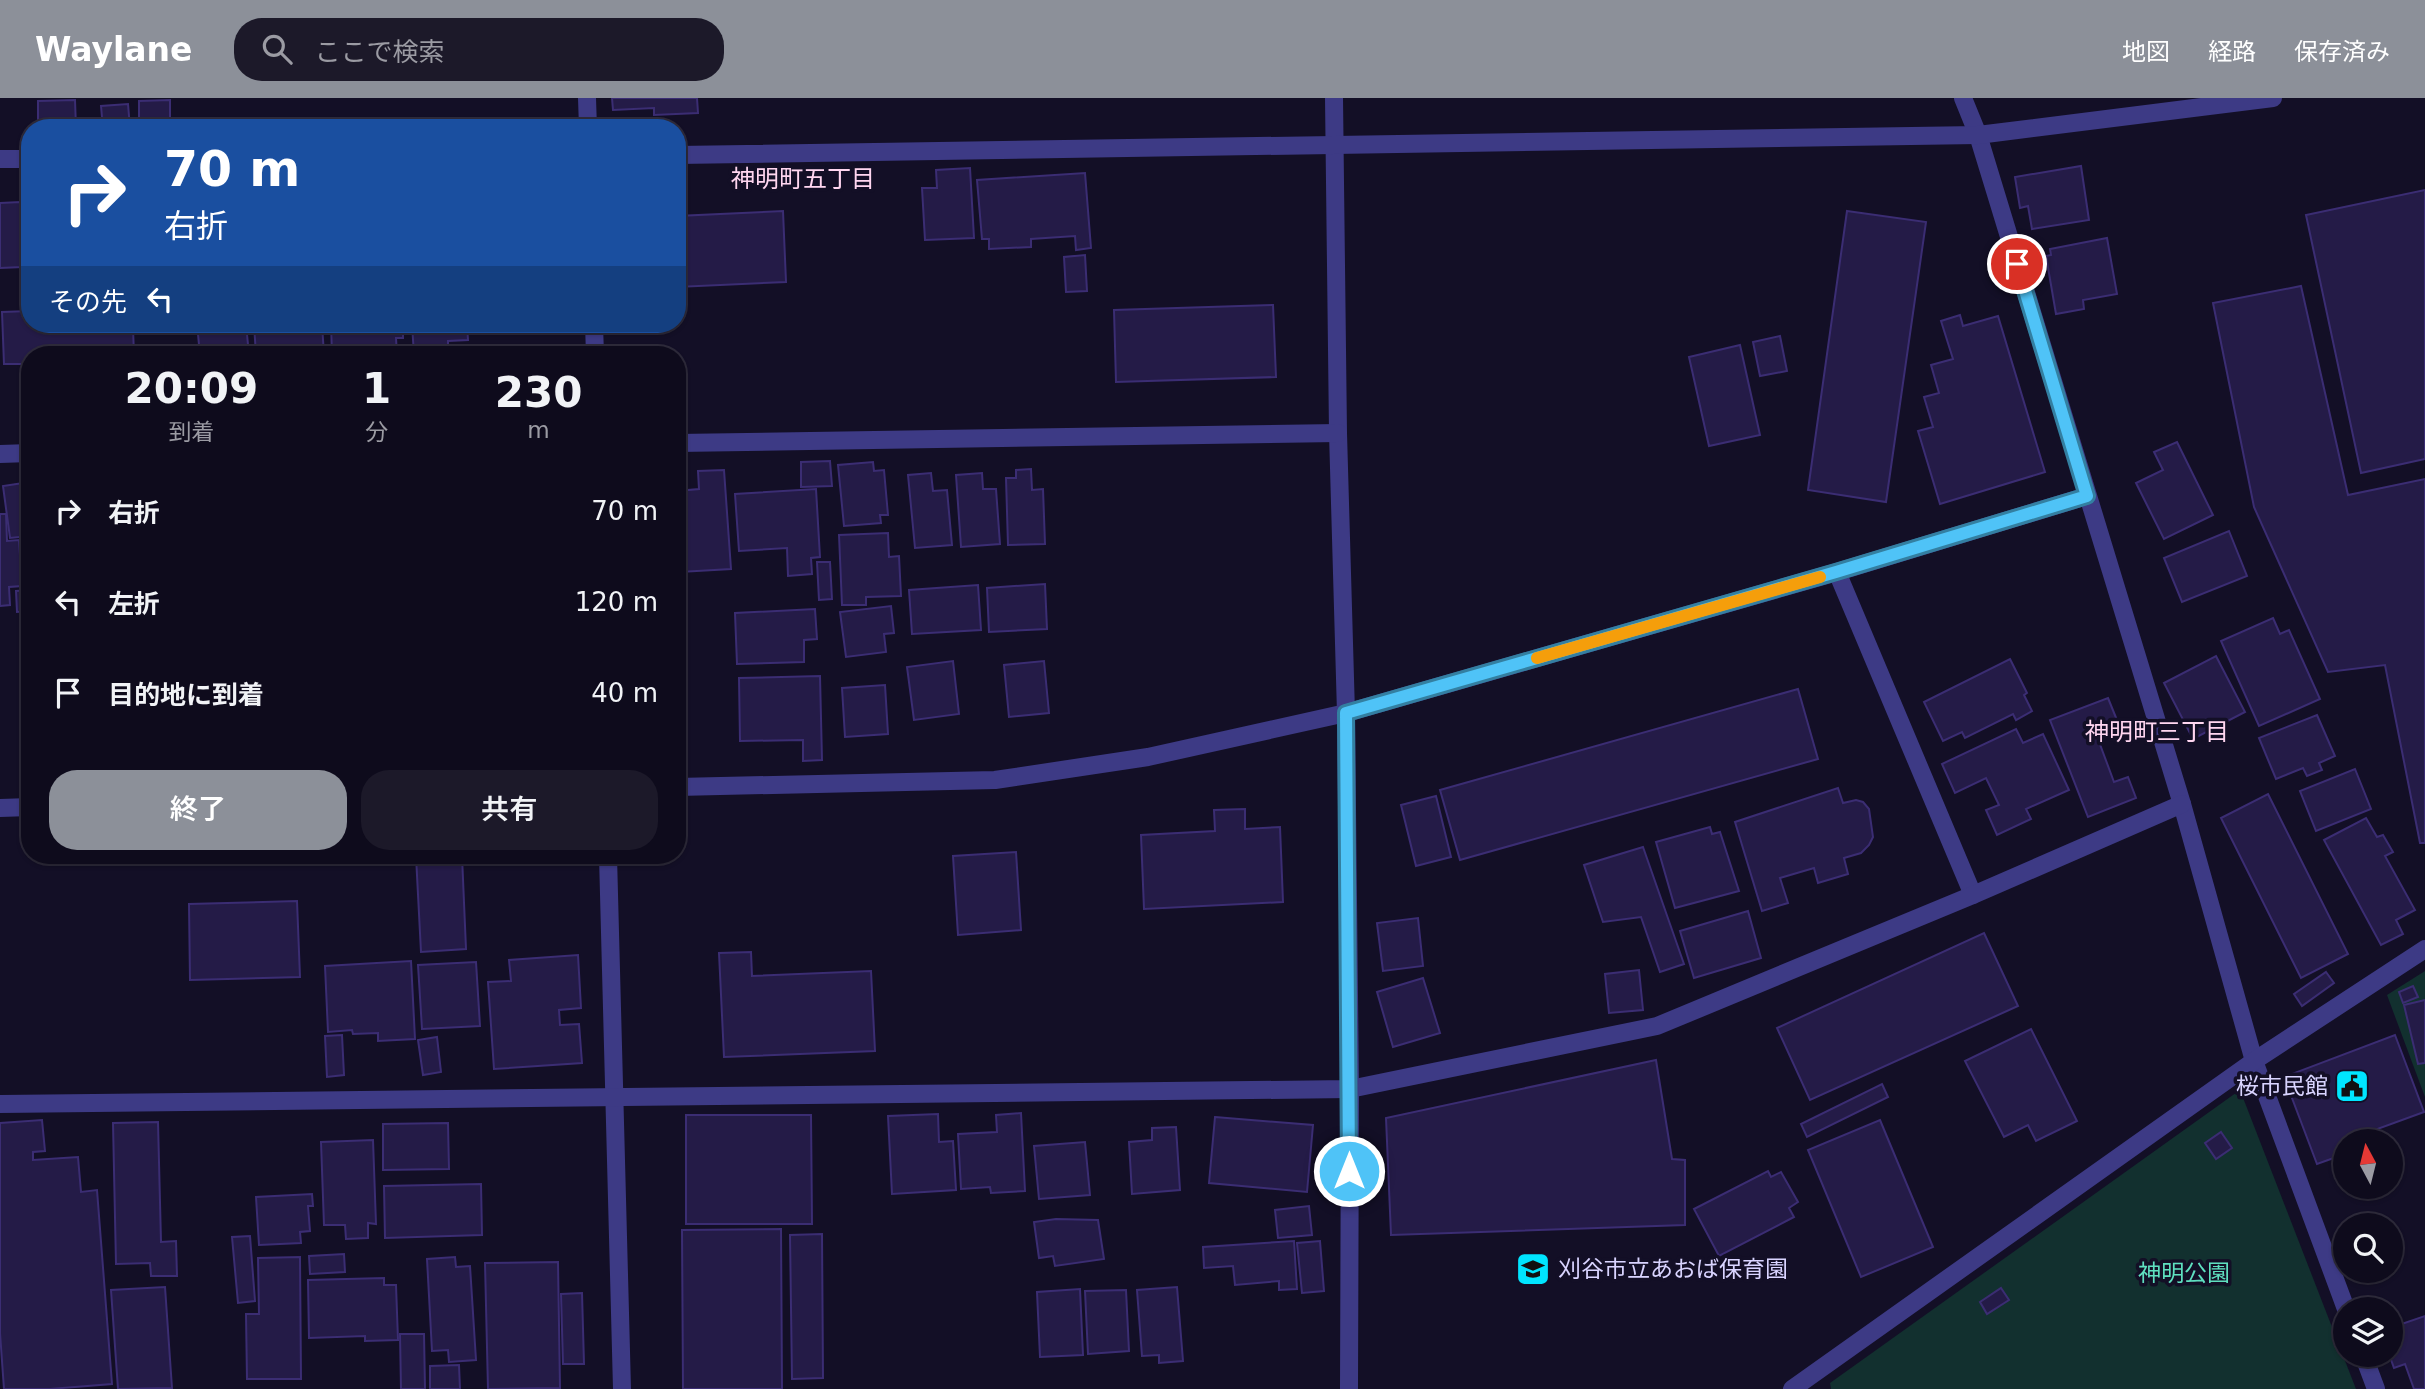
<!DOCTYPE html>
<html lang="ja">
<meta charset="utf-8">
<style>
:root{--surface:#0e0b1c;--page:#1c1929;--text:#f1f3f6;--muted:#9b9ba3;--line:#2e2b3b;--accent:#8c9099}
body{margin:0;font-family:"DejaVu Sans","Noto Sans JP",sans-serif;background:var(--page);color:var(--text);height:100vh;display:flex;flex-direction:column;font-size:26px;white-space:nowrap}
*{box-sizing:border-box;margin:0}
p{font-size:23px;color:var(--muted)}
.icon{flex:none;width:38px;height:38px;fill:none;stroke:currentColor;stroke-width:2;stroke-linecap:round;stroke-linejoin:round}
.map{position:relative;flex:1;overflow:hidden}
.side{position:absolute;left:21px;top:248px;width:665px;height:518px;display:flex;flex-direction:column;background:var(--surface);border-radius:28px;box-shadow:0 2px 5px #0004,0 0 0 2px var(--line)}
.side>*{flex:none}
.banner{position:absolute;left:21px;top:21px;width:665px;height:214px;border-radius:28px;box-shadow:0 2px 5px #0004,0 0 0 2px var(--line);background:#1a4fa0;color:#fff;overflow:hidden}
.needle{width:46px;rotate:353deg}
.buttons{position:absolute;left:2333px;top:1031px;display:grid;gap:14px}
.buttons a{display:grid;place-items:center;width:70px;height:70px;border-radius:50%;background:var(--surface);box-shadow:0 2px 5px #0004,0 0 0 2px var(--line);font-size:35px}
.pin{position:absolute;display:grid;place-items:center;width:60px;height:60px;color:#fff;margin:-30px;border:4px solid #fff;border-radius:50%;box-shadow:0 2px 7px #0007}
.me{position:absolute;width:77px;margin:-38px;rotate:0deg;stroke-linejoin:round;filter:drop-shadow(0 0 5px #0008)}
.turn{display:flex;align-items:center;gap:24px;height:147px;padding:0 28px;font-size:32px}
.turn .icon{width:91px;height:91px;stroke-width:2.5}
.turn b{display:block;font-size:49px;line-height:60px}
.then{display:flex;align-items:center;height:66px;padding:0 28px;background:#0003;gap:14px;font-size:26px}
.eta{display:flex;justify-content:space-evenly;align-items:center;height:119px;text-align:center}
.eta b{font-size:42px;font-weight:600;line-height:49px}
.cta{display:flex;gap:14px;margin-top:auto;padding:14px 28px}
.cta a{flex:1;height:80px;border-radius:28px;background:var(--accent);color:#fff;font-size:28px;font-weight:600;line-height:80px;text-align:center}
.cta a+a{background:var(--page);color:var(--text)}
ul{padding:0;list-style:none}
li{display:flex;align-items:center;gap:21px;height:91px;padding:0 28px}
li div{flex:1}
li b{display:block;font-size:26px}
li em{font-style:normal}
header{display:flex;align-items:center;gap:42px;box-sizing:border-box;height:98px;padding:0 35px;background:var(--accent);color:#fff}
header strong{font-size:33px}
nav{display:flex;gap:38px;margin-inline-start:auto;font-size:24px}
.search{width:490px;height:63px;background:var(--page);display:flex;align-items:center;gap:18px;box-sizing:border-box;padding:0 24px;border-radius:28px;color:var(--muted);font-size:26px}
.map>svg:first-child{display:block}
.green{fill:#12302f}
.building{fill:#241b47;stroke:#3b2d73;stroke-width:2}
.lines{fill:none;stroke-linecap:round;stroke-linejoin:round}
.street{stroke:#3d3a85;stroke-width:18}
.route-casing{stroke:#337fa1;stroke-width:18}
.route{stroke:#4fc3f7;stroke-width:12}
.slow{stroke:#f59e0b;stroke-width:12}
.labels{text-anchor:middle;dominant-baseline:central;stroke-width:7;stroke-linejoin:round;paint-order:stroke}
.poi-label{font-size:23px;fill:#d9d4ff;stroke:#130f26;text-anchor:end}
.park-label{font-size:23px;fill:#5fe0c0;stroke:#130f26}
.neighbourhood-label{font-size:24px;fill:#ffd6f0;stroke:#130f26}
</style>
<header>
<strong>Waylane</strong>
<div class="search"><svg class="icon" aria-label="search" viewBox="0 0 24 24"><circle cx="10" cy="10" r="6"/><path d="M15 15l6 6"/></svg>ここで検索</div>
<nav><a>地図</a><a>経路</a><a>保存済み</a></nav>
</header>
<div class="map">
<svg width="2425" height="1291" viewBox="0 0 2425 1291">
<rect width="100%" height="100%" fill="#130f26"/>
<!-- green -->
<g class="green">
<polygon points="2425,873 2425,999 2387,897"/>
<polygon points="2240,992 2356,1291 1831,1291 1830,1285"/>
</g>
<!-- building -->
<g class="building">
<polygon points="612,0 697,0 698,15 654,17 654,10 613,12"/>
<polygon points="75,2 76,30 38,30 38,3"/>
<polygon points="170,2 170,30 139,30 139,3"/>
<polygon points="128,6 130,30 103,30 101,8"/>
<polygon points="2081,68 2089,122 2032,131 2028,108 2020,110 2015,79"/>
<polygon points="970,70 974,140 925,142 922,90 937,90 936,72"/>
<polygon points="1085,75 1091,150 1076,152 1075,138 1031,141 1031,149 989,151 989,141 982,141 977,82"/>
<polygon points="2425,92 2425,361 2361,375 2306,117"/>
<polygon points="20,104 22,169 0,170 0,105"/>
<polygon points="25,104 30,104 30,169"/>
<polygon points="783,113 786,184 677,189 677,118"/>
<polygon points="1847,113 1926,124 1886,404 1808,392"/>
<polygon points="2107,140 2117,196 2083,202 2084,211 2056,216 2046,158 2051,157 2050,151"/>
<polygon points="1085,157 1087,193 1066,194 1064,159"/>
<polygon points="2301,188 2348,397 2425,381 2425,745 2420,745 2385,567 2328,574 2254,409 2213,205"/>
<polygon points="1273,207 1276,279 1116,284 1114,212"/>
<polygon points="30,213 30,226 109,226 109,231 133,230 134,257 30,257 30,266 4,266 2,214"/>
<polygon points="1960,217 1963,228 1998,218 2045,374 1940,406 1918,333 1933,329 1924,299 1939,295 1931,267 1953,261 1941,223"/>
<polygon points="197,226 246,226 249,257 200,257"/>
<polygon points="254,226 322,226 324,257 256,257"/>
<polygon points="331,226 403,226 403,240 396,240 397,257 332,257"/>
<polygon points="412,226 467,226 468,242 448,243 448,257 414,257"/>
<polygon points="1780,238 1787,273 1760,278 1753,244"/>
<polygon points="1740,247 1760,337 1709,348 1689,259"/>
<polygon points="2177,344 2213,417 2164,441 2136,385 2163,372 2154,354"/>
<polygon points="830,363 832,388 801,389 801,364"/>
<polygon points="873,364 874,373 884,372 888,417 880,417 881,425 844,428 838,367"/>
<polygon points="1031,371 1032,392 1043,391 1045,446 1008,447 1006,380 1016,380 1016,372"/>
<polygon points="724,372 731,471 680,474 677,393 699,391 698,373"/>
<polygon points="931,375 933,393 947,392 952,447 915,450 908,377"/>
<polygon points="982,375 983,391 996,391 1000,446 961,449 956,377"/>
<polygon points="30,384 30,438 10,440 3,388"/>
<polygon points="816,391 820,459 811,460 812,476 788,478 787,450 739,453 735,396"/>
<polygon points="0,416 6,416 7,443 19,442 22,488 9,489 10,507 0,508"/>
<polygon points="2229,433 2247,478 2182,504 2164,460"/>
<polygon points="888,435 889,459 899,458 901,498 866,499 866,507 842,507 839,437"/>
<polygon points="817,464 830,464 832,501 819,502"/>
<polygon points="1045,486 1047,531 989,534 987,490"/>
<polygon points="978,487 981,532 912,536 909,492"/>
<polygon points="30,492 30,513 17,514 16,493"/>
<polygon points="891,508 894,535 884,536 886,554 846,559 840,514"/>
<polygon points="815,511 817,541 804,542 804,564 737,566 735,515"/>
<polygon points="2273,520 2280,536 2289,532 2320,601 2259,628 2221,543"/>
<polygon points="2216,558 2245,614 2193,641 2164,585"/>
<polygon points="2010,561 2027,595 2024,597 2032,613 2016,622 2013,616 1965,640 1962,634 1943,643 1924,604"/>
<polygon points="953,563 959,616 914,622 907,569"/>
<polygon points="1044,563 1049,615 1009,619 1004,567"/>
<polygon points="820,578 822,662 803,663 803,642 740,643 739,580"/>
<polygon points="885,587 888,636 845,639 842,590"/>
<polygon points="1798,591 1818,661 1460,762 1440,692"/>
<polygon points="2108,600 2121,632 2098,641 2114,684 2128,679 2136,700 2088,719 2050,622"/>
<polygon points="2317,617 2335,658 2319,665 2322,672 2307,678 2303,670 2276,681 2259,640"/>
<polygon points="2016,631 2023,645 2043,636 2069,692 2026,711 2031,721 1997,737 1986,712 1999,707 1986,680 1955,695 1942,666"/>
<polygon points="2355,671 2371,711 2316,733 2300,693"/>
<polygon points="1838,690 1843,705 1856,702 1863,704 1869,711 1873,739 1869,747 1861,755 1844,760 1848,776 1818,785 1814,770 1780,780 1788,805 1762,813 1735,724"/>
<polygon points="2268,696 2348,856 2301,880 2221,720"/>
<polygon points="1436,698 1451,759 1416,768 1401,707"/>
<polygon points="1245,711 1245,731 1280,729 1283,804 1144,811 1141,737 1215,733 1214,712"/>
<polygon points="2366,720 2377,739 2383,737 2393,754 2385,758 2415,812 2396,822 2403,836 2381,847 2324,742"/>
<polygon points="1710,729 1712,736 1720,734 1739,793 1675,810 1656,744"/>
<polygon points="1643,749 1684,866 1660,874 1641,819 1603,824 1584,767"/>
<polygon points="1016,754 1021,832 958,837 953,758"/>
<polygon points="416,758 462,758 466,851 421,854"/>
<polygon points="297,803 300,879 190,882 189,806"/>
<polygon points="1748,813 1761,860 1694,880 1680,833"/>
<polygon points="1418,820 1423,868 1383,873 1377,825"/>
<polygon points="1984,835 2018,908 1810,1002 1777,930"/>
<polygon points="751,854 752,878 871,873 875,953 724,959 719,855"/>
<polygon points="578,857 581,910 559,912 560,927 579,926 582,965 494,971 488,884 511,883 509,862"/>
<polygon points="411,863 415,941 378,943 378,935 353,936 352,932 328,934 325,868"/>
<polygon points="476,864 480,928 422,931 418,867"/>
<polygon points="1639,872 1643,912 1609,915 1605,876"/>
<polygon points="2326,874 2334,885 2302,908 2294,896"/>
<polygon points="1423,880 1440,935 1393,949 1377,894"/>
<polygon points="2413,888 2418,899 2403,905 2399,894"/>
<polygon points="2425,902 2425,965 2418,966 2404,907"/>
<polygon points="2031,931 2077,1023 2036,1043 2028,1027 2004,1039 1965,963"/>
<polygon points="342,937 344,977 327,979 325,938"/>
<polygon points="2395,937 2424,1014 2358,1038 2360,1043 2345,1043 2345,1056 2317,1066 2284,979"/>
<polygon points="437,939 441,974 423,977 418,942"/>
<polygon points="1656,962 1672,1061 1685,1062 1685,1127 1391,1137 1386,1020"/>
<polygon points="1882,986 1888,999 1807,1039 1801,1026"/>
<polygon points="1021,1015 1025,1093 991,1095 990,1089 961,1091 958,1036 997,1034 996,1017"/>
<polygon points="938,1016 939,1044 953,1043 956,1092 892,1096 888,1018"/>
<polygon points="686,1017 811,1017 812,1126 686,1126"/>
<polygon points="1215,1019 1313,1027 1307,1094 1209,1085"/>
<polygon points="42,1022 45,1053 33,1054 33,1062 78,1059 81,1094 97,1092 112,1286 50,1291 4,1291 0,1235 0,1025"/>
<polygon points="1880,1022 1933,1149 1861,1179 1808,1052"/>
<polygon points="158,1024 161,1144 176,1143 177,1178 151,1178 150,1165 116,1166 113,1025"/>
<polygon points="448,1025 449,1071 383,1072 383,1026"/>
<polygon points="1176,1029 1180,1092 1132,1096 1129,1044 1152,1042 1152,1030"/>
<polygon points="2221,1034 2232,1050 2216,1061 2205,1045"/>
<polygon points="373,1042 376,1126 368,1125 368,1140 346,1141 345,1127 324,1127 321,1044"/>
<polygon points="1085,1044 1090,1097 1039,1101 1034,1048"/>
<polygon points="1768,1073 1771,1079 1781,1074 1798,1104 1789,1110 1794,1119 1719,1158 1694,1111"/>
<polygon points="481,1086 482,1137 385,1140 384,1088"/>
<polygon points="312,1096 313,1108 308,1108 310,1133 300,1134 301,1145 259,1147 256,1099"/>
<polygon points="1309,1108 1312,1137 1278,1140 1275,1112"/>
<polygon points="1056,1121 1098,1122 1104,1161 1055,1168 1053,1158 1039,1160 1034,1124"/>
<polygon points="781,1131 782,1291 683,1291 682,1132"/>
<polygon points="822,1136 823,1280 792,1281 790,1137"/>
<polygon points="250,1138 255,1203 238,1205 232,1139"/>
<polygon points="1294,1143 1297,1191 1279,1192 1279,1183 1235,1187 1233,1168 1204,1170 1203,1149"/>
<polygon points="1320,1143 1324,1193 1302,1195 1297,1145"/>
<polygon points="344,1156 345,1174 310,1176 309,1158"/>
<polygon points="300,1159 301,1281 247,1281 246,1216 259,1216 258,1160"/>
<polygon points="455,1159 456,1169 470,1168 476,1262 449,1264 448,1252 432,1253 427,1161"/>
<polygon points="558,1164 560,1290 488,1291 485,1165"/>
<polygon points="384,1180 384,1187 396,1187 398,1242 365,1243 365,1238 309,1240 308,1182"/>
<polygon points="165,1189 172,1290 118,1291 111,1192"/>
<polygon points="1177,1189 1183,1263 1159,1265 1159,1257 1142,1258 1137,1192"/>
<polygon points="2001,1190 2009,1202 1987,1216 1980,1204"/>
<polygon points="1080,1191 1083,1257 1040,1259 1037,1194"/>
<polygon points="1126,1192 1129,1253 1088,1256 1085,1193"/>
<polygon points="582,1195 584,1266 563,1266 561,1196"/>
<polygon points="2425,1218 2425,1291 2414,1291 2405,1266 2394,1270 2389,1256 2390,1230"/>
<polygon points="400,1236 424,1236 425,1291 401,1291"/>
<polygon points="459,1267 460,1291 430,1291 430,1268"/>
</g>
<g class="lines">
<!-- street -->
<g class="street">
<polyline points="587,0 588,30"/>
<polyline points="1334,0 1338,335 1346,615 1350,991 1349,1291"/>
<polyline points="1963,0 1978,37 2182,706 2254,963 2346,1211"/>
<polyline points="677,57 1978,37 2273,0"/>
<polyline points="0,61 30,61"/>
<polyline points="594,226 595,257"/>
<polyline points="677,345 1338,335"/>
<polyline points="0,356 30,355"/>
<polyline points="1837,474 1973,797"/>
<polyline points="677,689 995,682 1148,659 1346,615 1837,474 2087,398"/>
<polyline points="0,710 30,709"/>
<polyline points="608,758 622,1291"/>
<polyline points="0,1006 1350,991 1657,928 1973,797 2182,706"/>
<polyline points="2363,1256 2376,1291"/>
<polyline points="1792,1291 2254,963 2425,851"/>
</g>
</g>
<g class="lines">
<!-- route casing -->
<g class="route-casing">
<polyline id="route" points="1349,1073 1346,615 1836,474 2087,398 2017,166"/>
</g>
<!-- route -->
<use href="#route" class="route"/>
<!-- slow -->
<polyline class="slow" points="1537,560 1820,479"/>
</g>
<!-- icons -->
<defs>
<g id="civic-square" transform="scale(1.75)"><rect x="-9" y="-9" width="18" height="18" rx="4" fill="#00e5ff" stroke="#130f26"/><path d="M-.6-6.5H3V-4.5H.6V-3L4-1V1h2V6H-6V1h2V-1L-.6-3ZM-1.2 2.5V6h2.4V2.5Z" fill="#111"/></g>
<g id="school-square" transform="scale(1.75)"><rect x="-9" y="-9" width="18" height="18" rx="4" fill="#00e5ff" stroke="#130f26"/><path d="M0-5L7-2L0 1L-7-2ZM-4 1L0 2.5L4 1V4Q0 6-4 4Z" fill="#111"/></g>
</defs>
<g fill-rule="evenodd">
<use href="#civic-square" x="2352" y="988"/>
<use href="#school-square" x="1533" y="1171"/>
</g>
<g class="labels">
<!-- poi labels -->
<g class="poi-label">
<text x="2328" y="988">桜市民館</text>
<text x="1558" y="1171" text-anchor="start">刈谷市立あおば保育園</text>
</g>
<!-- park labels -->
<g class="park-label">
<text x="2184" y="1175">神明公園</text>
</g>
<!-- neighbourhood labels -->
<g class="neighbourhood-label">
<text x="803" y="81">神明町五丁目</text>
<text x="2157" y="634">神明町三丁目</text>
</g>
</g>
</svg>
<div class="buttons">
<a><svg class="needle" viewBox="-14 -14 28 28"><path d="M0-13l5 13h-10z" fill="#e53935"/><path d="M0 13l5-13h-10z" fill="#9b9ba3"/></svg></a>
<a><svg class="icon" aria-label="search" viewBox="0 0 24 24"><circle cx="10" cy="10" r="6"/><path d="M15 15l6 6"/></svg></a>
<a><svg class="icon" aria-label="layers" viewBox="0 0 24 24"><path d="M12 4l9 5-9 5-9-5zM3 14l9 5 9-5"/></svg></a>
</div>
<div class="pin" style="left:2017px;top:166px;background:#d93025"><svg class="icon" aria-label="arrive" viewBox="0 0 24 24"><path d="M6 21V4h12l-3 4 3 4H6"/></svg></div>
<svg class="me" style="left:1349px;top:1073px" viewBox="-20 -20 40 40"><circle r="17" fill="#4fc3f7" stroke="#fff" stroke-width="3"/><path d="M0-11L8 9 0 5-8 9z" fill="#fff"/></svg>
<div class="banner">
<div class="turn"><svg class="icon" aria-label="right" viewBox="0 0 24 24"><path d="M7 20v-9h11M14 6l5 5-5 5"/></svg><div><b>70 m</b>右折</div></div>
<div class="then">その先<svg class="icon" aria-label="left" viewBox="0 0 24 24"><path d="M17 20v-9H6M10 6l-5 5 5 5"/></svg></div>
</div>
<section class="side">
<div class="eta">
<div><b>20:09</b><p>到着</p></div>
<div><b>1</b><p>分</p></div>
<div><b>230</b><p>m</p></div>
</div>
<ul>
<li><svg class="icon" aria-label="right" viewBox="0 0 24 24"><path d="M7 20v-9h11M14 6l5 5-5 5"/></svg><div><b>右折</b></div><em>70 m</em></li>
<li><svg class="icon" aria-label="left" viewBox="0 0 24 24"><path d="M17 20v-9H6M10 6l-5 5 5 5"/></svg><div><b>左折</b></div><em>120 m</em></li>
<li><svg class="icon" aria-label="arrive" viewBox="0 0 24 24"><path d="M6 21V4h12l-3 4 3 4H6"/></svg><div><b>目的地に到着</b></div><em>40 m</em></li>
</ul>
<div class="cta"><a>終了</a><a>共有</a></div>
</section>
</div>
